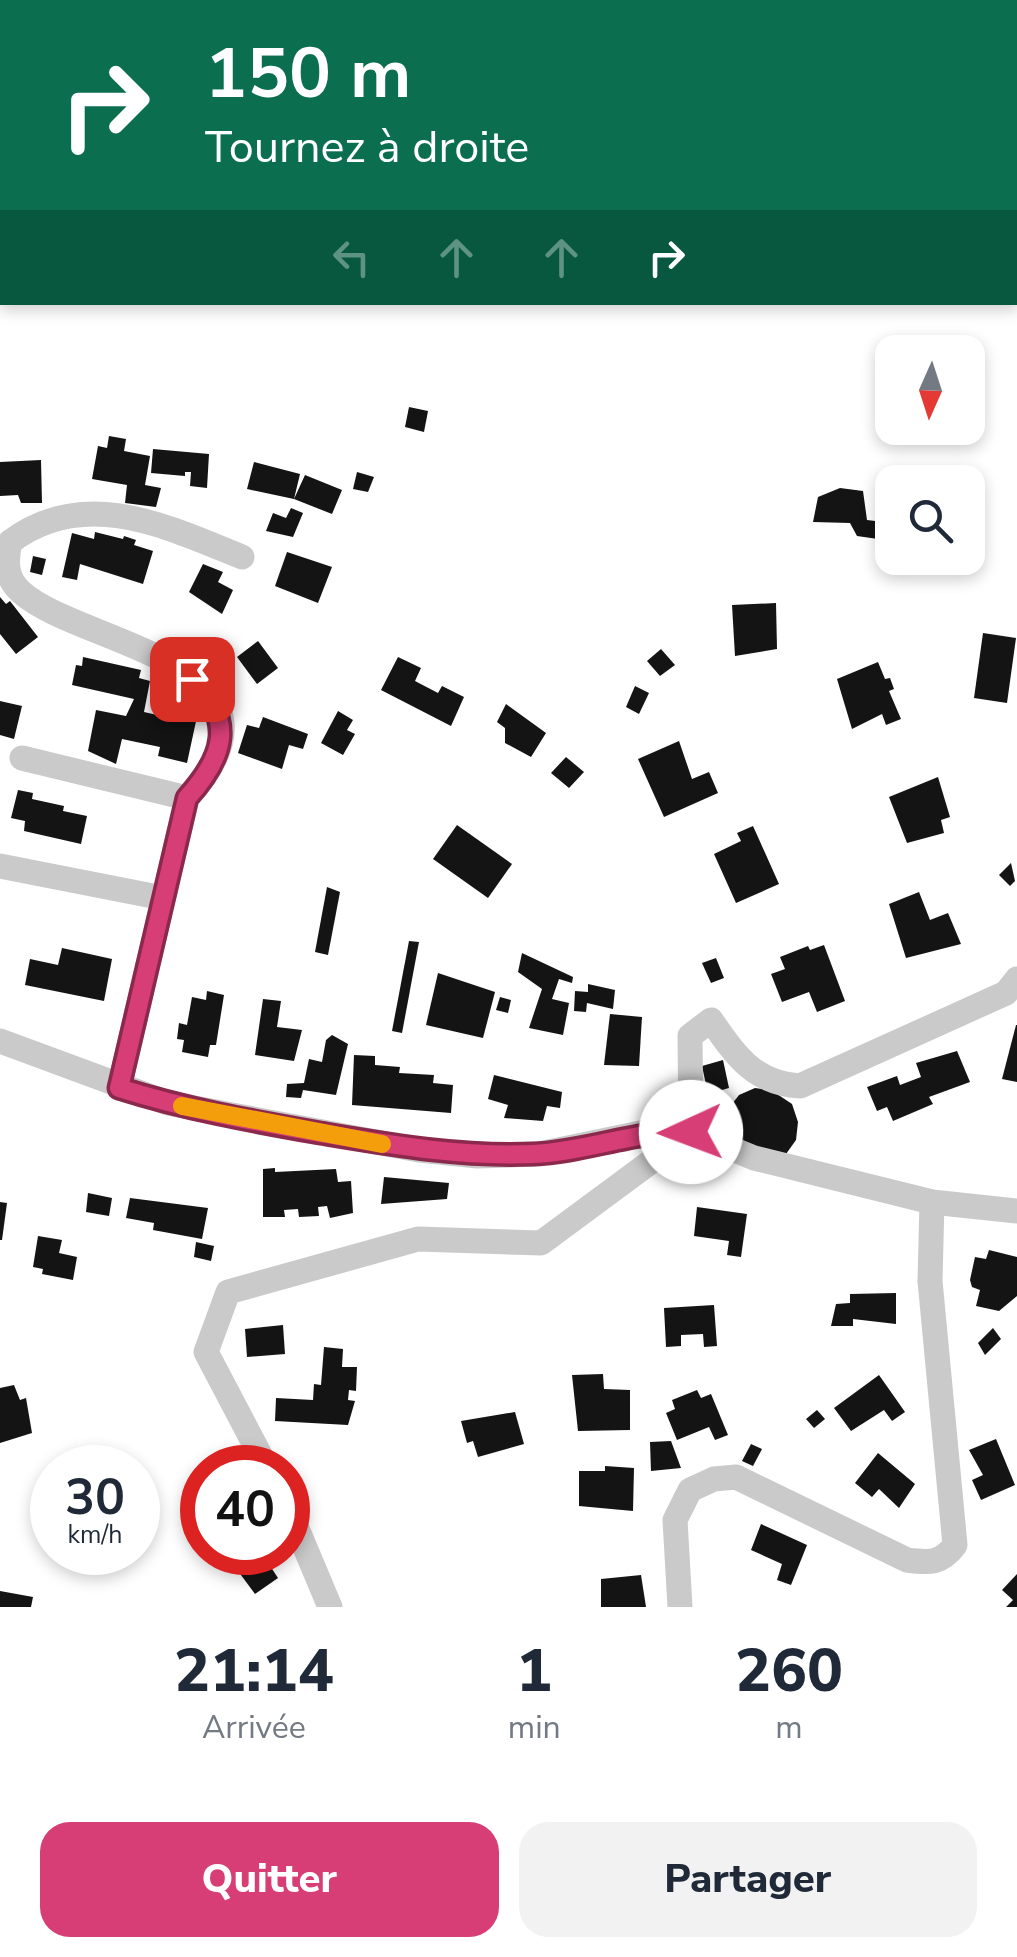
<!DOCTYPE html>
<html lang="fr">
<meta charset="utf-8">
<style>
:root{--surface:#fff;--page:#f2f2f3;--text:#1f2937;--muted:#747a83;--accent:#d63e75}
body{margin:0;font-family:"Nunito Sans",sans-serif;background:var(--page);color:var(--text);height:100vh;display:flex;flex-direction:column;font-size:38px;white-space:nowrap}
*{box-sizing:border-box;margin:0}
p{font-size:32px;color:var(--muted)}
.icon{flex:none;width:55px;height:55px;fill:none;stroke:currentColor;stroke-width:2;stroke-linecap:round;stroke-linejoin:round}
.map{position:relative;height:1607px;overflow:hidden}
.side{display:flex;flex-direction:column;background:var(--surface);flex:1}
.side>*{flex:none}
.hud{position:absolute;left:0px;top:0px;width:1018px;height:305px;box-shadow:0 5px 15px #0003;background:#0b6e4f;color:#fff;overflow:hidden}
.needle{width:65px;rotate:183deg}
.buttons{position:absolute;left:875px;top:335px;display:grid;gap:20px}
.buttons a{display:grid;place-items:center;width:110px;height:110px;border-radius:20px;background:var(--surface);box-shadow:0 5px 15px #0003;font-size:50px}
.speed{position:absolute;left:30px;top:1445px;display:flex;gap:20px;font-size:50px;font-weight:700;text-align:center}
.speed>*{display:grid;place-content:center;width:130px;height:130px;border-radius:50%;background:var(--surface);box-shadow:0 5px 15px #0003;line-height:1}
.speed small{font-size:25px;font-weight:400}
.speed .limit{border:15px solid #d22;background:#fff;color:#111}
.pin{position:absolute;display:grid;place-items:center;width:85px;height:85px;color:#fff;margin:-42px;border-radius:20px;box-shadow:0 5px 15px #0006}
.me{position:absolute;width:110px;margin:-55px;rotate:268deg;stroke-linejoin:round;filter:drop-shadow(0 0 8px #0008)}
.turn{display:flex;align-items:center;gap:35px;height:210px;padding:0 40px;font-size:45px}
.turn .icon{width:130px;height:130px;stroke-width:2.5}
.turn b{display:block;font-size:70px;line-height:85px}
.lanes{display:flex;align-items:center;height:95px;padding:0 40px;background:#0003;justify-content:center;gap:50px;direction:ltr}
.lanes .off{opacity:.35}
.eta{display:flex;justify-content:space-evenly;align-items:center;height:170px;text-align:center}
.eta b{font-size:60px;font-weight:800;line-height:70px}
.button{display:flex;gap:20px;margin-top:auto;padding:20px 40px}
.button a{flex:1;height:115px;border-radius:30px;background:var(--accent);color:#fff;font-size:40px;font-weight:800;line-height:115px;text-align:center}
.button a+a{background:var(--page);color:var(--text)}
.map>svg:first-child{display:block}
.building{fill:#141414}
.lines{fill:none;stroke-linecap:round;stroke-linejoin:round}
.minor{stroke:#cacaca;stroke-width:25}
.route-casing{stroke:#8b284c;stroke-width:25}
.route{stroke:#d63e75;stroke-width:18}
.slow{stroke:#f59e0b;stroke-width:18}
</style>
<div class="map">
<svg width="1017" height="1607" viewBox="0 0 1017 1607">
<rect width="100%" height="100%" fill="#fff"/>
<!-- building -->
<g class="building">
<polygon points="409,407 428,411 424,432 405,427"/>
<polygon points="109,436 126,439 124,451 150,456 145,485 161,488 156,507 125,503 127,485 92,479 98,446 107,448"/>
<polygon points="153,449 209,454 207,488 190,486 191,472 185,472 185,476 151,473"/>
<polygon points="41,460 42,503 21,503 18,495 0,496 0,462"/>
<polygon points="254,462 300,474 294,499 305,475 342,490 332,514 294,499 247,489"/>
<polygon points="357,472 374,477 368,492 353,489"/>
<polygon points="840,488 863,491 867,520 892,523 892,541 857,536 850,523 813,522 818,497"/>
<polygon points="291,508 303,513 293,537 266,531 273,513 286,518"/>
<polygon points="95,532 123,539 124,536 136,540 134,545 153,551 143,584 80,564 77,580 62,577 72,533 94,539"/>
<polygon points="287,552 332,567 318,603 275,586"/>
<polygon points="33,556 46,559 42,575 30,572"/>
<polygon points="203,564 223,572 218,582 233,590 222,614 189,592"/>
<polygon points="0,597 6,604 10,601 38,637 16,654 0,634"/>
<polygon points="776,603 777,649 735,656 732,605"/>
<polygon points="983,633 1016,638 1007,703 974,698"/>
<polygon points="258,641 278,668 257,684 237,657"/>
<polygon points="661,649 675,665 660,676 647,661"/>
<polygon points="83,657 141,670 139,678 150,681 144,712 166,717 168,705 198,712 187,763 158,756 160,747 122,739 116,764 88,751 96,710 126,716 134,699 72,685 76,665 82,666"/>
<polygon points="398,657 421,668 415,681 438,693 442,686 464,697 451,726 381,690"/>
<polygon points="878,662 885,679 890,678 894,689 889,691 901,719 886,725 882,714 852,729 837,679"/>
<polygon points="635,686 649,693 639,714 626,707"/>
<polygon points="0,701 22,706 14,739 0,735"/>
<polygon points="506,704 546,733 531,757 505,743 505,728 497,722"/>
<polygon points="338,711 353,720 347,730 355,734 343,755 321,743"/>
<polygon points="263,717 308,734 303,749 289,745 282,769 238,753 247,725 259,728"/>
<polygon points="679,741 692,779 709,772 718,793 664,817 638,759"/>
<polygon points="566,757 584,772 569,788 551,773"/>
<polygon points="938,777 950,817 941,820 944,833 907,843 889,797"/>
<polygon points="18,790 33,793 32,799 64,806 63,811 87,816 81,844 24,831 25,821 11,818"/>
<polygon points="457,825 512,864 488,898 433,859"/>
<polygon points="753,826 779,884 736,903 714,854 741,841 737,833"/>
<polygon points="1011,863 1015,881 1010,886 999,875"/>
<polygon points="327,887 340,892 328,955 315,952"/>
<polygon points="919,892 930,920 948,913 961,944 906,958 889,904"/>
<polygon points="409,941 419,942 402,1033 392,1031"/>
<polygon points="824,945 845,1001 817,1012 809,992 782,1002 771,974 785,969 780,957 808,946 810,950"/>
<polygon points="62,948 112,959 104,1001 25,985 30,959 58,965"/>
<polygon points="522,953 573,977 572,983 559,979 552,999 569,1003 563,1035 529,1028 542,989 518,972"/>
<polygon points="716,958 724,978 711,983 702,963"/>
<polygon points="438,973 495,992 483,1038 426,1025"/>
<polygon points="588,984 615,990 613,1009 587,1003 586,1012 574,1011 575,991 588,992"/>
<polygon points="207,991 224,995 216,1045 210,1045 208,1057 182,1052 184,1040 177,1039 179,1023 187,1025 192,997 206,1000"/>
<polygon points="500,997 511,1000 508,1013 496,1010"/>
<polygon points="263,999 281,1001 277,1027 302,1030 294,1061 255,1055"/>
<polygon points="610,1014 642,1017 639,1066 604,1065"/>
<polygon points="1016,1025 1017,1025 1017,1082 1002,1079"/>
<polygon points="332,1035 348,1044 336,1095 303,1090 301,1098 286,1097 287,1084 304,1083 309,1059 322,1062 326,1040"/>
<polygon points="957,1051 970,1082 929,1097 933,1104 893,1121 887,1107 877,1111 867,1087 897,1076 900,1085 921,1077 916,1063"/>
<polygon points="354,1055 375,1056 375,1065 400,1067 399,1073 434,1075 433,1083 453,1085 451,1113 352,1105"/>
<polygon points="723,1060 729,1088 708,1094 702,1066"/>
<polygon points="494,1075 562,1092 560,1108 547,1106 543,1121 504,1118 508,1105 488,1099"/>
<polygon points="755,1088 771,1090 792,1104 798,1122 796,1140 786,1154 774,1157 739,1140 725,1113 739,1095"/>
<polygon points="275,1168 275,1172 336,1169 338,1182 351,1181 353,1213 330,1218 327,1206 318,1207 319,1216 299,1217 298,1209 284,1210 285,1217 263,1217 263,1169"/>
<polygon points="384,1177 449,1183 447,1199 381,1204"/>
<polygon points="88,1193 112,1198 109,1216 86,1212"/>
<polygon points="130,1198 208,1208 202,1239 153,1230 154,1223 126,1218"/>
<polygon points="0,1202 7,1203 2,1240 0,1240"/>
<polygon points="697,1207 747,1214 741,1257 727,1255 729,1241 694,1236"/>
<polygon points="38,1236 62,1240 59,1253 77,1257 73,1280 42,1274 43,1269 33,1267"/>
<polygon points="196,1242 214,1246 211,1261 194,1257"/>
<polygon points="989,1250 1017,1257 1017,1296 999,1311 976,1306 980,1290 972,1287 970,1280 975,1257 986,1259"/>
<polygon points="896,1293 896,1324 853,1319 853,1326 831,1326 836,1304 850,1303 850,1294"/>
<polygon points="714,1305 717,1346 704,1347 703,1334 681,1335 681,1346 666,1347 664,1308"/>
<polygon points="283,1325 285,1354 247,1357 245,1329"/>
<polygon points="993,1328 1001,1339 985,1355 978,1343"/>
<polygon points="324,1347 343,1349 342,1367 357,1367 356,1391 349,1390 348,1400 355,1401 348,1425 275,1421 276,1398 313,1400 314,1384 321,1385"/>
<polygon points="603,1374 604,1389 630,1390 630,1430 578,1431 572,1375"/>
<polygon points="879,1375 905,1412 892,1421 884,1410 851,1431 834,1408"/>
<polygon points="14,1385 20,1400 26,1398 32,1433 0,1443 0,1388"/>
<polygon points="697,1390 701,1398 711,1394 728,1435 715,1440 709,1427 677,1440 666,1413 675,1409 672,1400"/>
<polygon points="817,1410 825,1419 814,1428 806,1419"/>
<polygon points="515,1412 524,1444 478,1457 473,1441 467,1443 461,1421"/>
<polygon points="996,1439 1015,1485 981,1500 972,1480 983,1475 969,1450"/>
<polygon points="671,1441 681,1468 651,1471 650,1442"/>
<polygon points="751,1444 762,1449 753,1466 742,1461"/>
<polygon points="878,1453 915,1484 899,1508 879,1489 872,1497 855,1483"/>
<polygon points="605,1466 634,1468 633,1511 579,1506 579,1471 605,1471"/>
<polygon points="761,1524 807,1545 791,1585 777,1580 782,1564 751,1550"/>
<polygon points="224,1552 261,1552 278,1578 255,1594"/>
<polygon points="1017,1574 1017,1607 1006,1607 1013,1600 1002,1590"/>
<polygon points="641,1575 646,1607 601,1607 601,1579"/>
<polygon points="0,1591 33,1597 31,1607 0,1607"/>
</g>
<g class="lines">
<!-- minor -->
<g class="minor">
<polyline points="383,0 399,2"/>
<polyline points="543,0 547,2"/>
<polyline points="433,2 440,0"/>
<polyline points="22,758 187,798"/>
<polyline points="0,866 163,898"/>
<polyline points="0,1041 168,1103 419,1150 478,1156 539,1154 655,1130 691,1132 754,1158 932,1202 1017,1211"/>
<path d="M119 1088 187 798C309 663 79 645 21 592 5 578 6 561 10 542 84 486 166 526 242 557"/>
<path d="M691 1132 690 1036 711 1020C736 1056 754 1083 800 1086L1006 993 1017 979"/>
<polyline points="267,1468 206,1352 228,1292 418,1239 541,1243 691,1132"/>
<polyline points="288,1507 330,1607"/>
<path d="M680 1607 675 1520 690 1490 714 1479 736 1477 907 1560C929 1563 941 1564 955 1545L930 1281 932 1202"/>
</g>
</g>
<g class="lines">
<!-- route casing -->
<g class="route-casing">
<path id="route" d="M192 679C236 720 224 757 187 798L119 1088C185 1109 252 1121 320 1133 392 1145 460 1157 533 1154 586 1152 636 1130 691 1132"/>
</g>
<!-- route -->
<use href="#route" class="route"/>
<!-- slow -->
<polyline class="slow" points="182,1106 382,1144"/>
</g>
</svg>
<div class="buttons">
<a><svg class="needle" viewBox="-14 -14 28 28"><path d="M0-13l5 13h-10z" fill="#e53935"/><path d="M0 13l5-13h-10z" fill="#747a83"/></svg></a>
<a><svg class="icon" aria-label="search" viewBox="0 0 24 24"><circle cx="10" cy="10" r="6"/><path d="M15 15l6 6"/></svg></a>
</div>
<div class="speed"><div>30<small>km/h</small></div><div class="limit">40</div></div>
<div class="pin" style="left:192px;top:679px;background:#d93025"><svg class="icon" aria-label="arrive" viewBox="0 0 24 24"><path d="M6 21V4h12l-3 4 3 4H6"/></svg></div>
<svg class="me" style="left:691px;top:1132px" viewBox="-20 -20 40 40"><circle r="19" fill="#fff"/><path d="M0-13L10 11 0 6-10 11z" fill="#d63e75"/></svg>
<div class="hud">
<div class="turn"><svg class="icon" aria-label="right" viewBox="0 0 24 24"><path d="M7 20v-9h11M14 6l5 5-5 5"/></svg><div><b>150 m</b>Tournez à droite</div></div>
<div class="lanes"><svg class="icon off" aria-label="left" viewBox="0 0 24 24"><path d="M17 20v-9H6M10 6l-5 5 5 5"/></svg><svg class="icon off" aria-label="ahead" viewBox="0 0 24 24"><path d="M12 20V5M6 11l6-6 6 6"/></svg><svg class="icon off" aria-label="ahead" viewBox="0 0 24 24"><path d="M12 20V5M6 11l6-6 6 6"/></svg><svg class="icon" aria-label="right" viewBox="0 0 24 24"><path d="M7 20v-9h11M14 6l5 5-5 5"/></svg></div>
</div>
</div>
<section class="side">
<div class="eta">
<div><b>21:14</b><p>Arrivée</p></div>
<div><b>1</b><p>min</p></div>
<div><b>260</b><p>m</p></div>
</div>
<div class="button"><a>Quitter</a><a>Partager</a></div>
</section>
